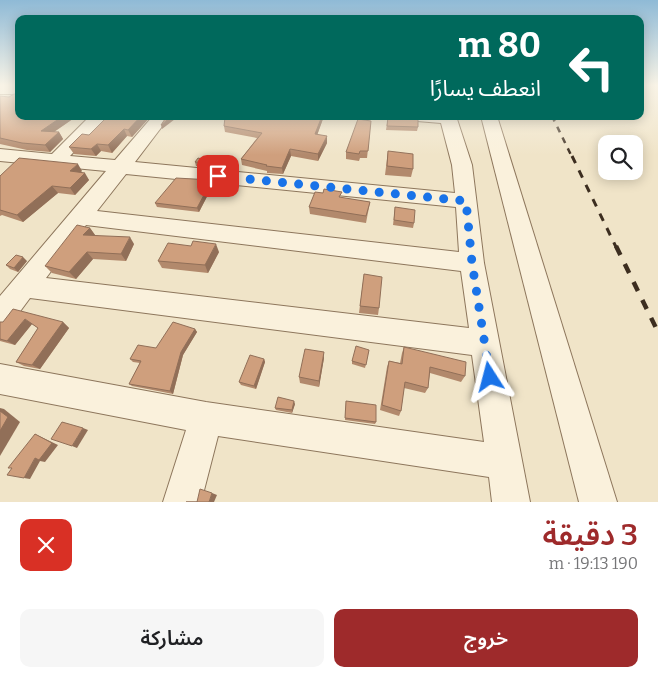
<!DOCTYPE html>
<html lang="ar">
<meta charset="utf-8">
<style>
:root{--surface:#fff;--page:#f6f6f6;--text:#202124;--muted:#757577;--accent:#9e2a2b}
body{margin:0;font-family:Bitter,"Noto Sans Arabic",serif;background:var(--page);color:var(--text);direction:rtl;height:100vh;display:flex;flex-direction:column;font-size:19px;white-space:nowrap}
*{box-sizing:border-box;margin:0}
p{font-size:16px;color:var(--muted)}
.icon{flex:none;width:28px;height:28px;fill:none;stroke:currentColor;stroke-width:2;stroke-linecap:round;stroke-linejoin:round}
.map{position:relative;height:502px;overflow:hidden;direction:ltr}
.drawer{display:flex;flex-direction:column;background:var(--surface);flex:1}
.drawer>*{flex:none}
.hud{position:absolute;left:15px;top:15px;width:629px;height:105px;border-radius:10px;box-shadow:0 2px 12px #0003;direction:rtl;background:#00695c;color:#fff;overflow:hidden}
.controls{position:absolute;left:598px;top:135px;display:grid;gap:10px}
.controls a{display:grid;place-items:center;width:45px;height:45px;border-radius:10px;background:var(--surface);box-shadow:0 2px 12px #0003;font-size:25px}
.pin{position:absolute;display:grid;place-items:center;width:42px;height:42px;color:#fff;margin:-21px;border-radius:10px;box-shadow:0 2px 8px #0006}
.me{position:absolute;width:55px;margin:-28px;rotate:351deg;stroke-linejoin:round;filter:drop-shadow(0 0 4px #0008)}
.turn{display:flex;align-items:center;gap:18px;height:105px;padding:0 20px;font-size:22px}
.turn .icon{width:65px;height:65px;stroke-width:2.5}
.turn b{display:block;font-size:35px;line-height:42px}
.round{display:grid;place-items:center;flex:none;width:52px;height:52px;border-radius:10px;background:var(--page)}
.headline{display:flex;align-items:center;justify-content:space-between;height:85px;padding:0 20px}
h1{font-size:30px;font-weight:600;line-height:38px;color:var(--accent)}
.action{display:flex;gap:10px;margin-top:auto;padding:10px 20px}
.action a{flex:1;height:58px;border-radius:10px;background:var(--accent);color:#fff;font-size:20px;font-weight:600;line-height:58px;text-align:center}
.action a+a{background:var(--page);color:var(--text)}
.map>svg:first-child{display:block}
.lines{fill:none;stroke-linecap:round;stroke-linejoin:round}
.minor-casing{stroke:#8d765c;stroke-width:2}
.minor{fill:#faf1dc;fill-rule:evenodd}
.rail-far2{stroke:#3d2e20;stroke-width:2.5;stroke-dasharray:6 6;stroke-linecap:butt}
.rail-far1{stroke:#3d2e20;stroke-width:3;stroke-dasharray:8 8;stroke-linecap:butt}
.rail{stroke:#3d2e20;stroke-width:4.5;stroke-dasharray:10 10;stroke-linecap:butt}
.wall{fill:#b2896c}
.shaded-wall{fill:#916f58}
.building{fill:#cf9f7d;stroke:#916f58}
.route{stroke:#1a73e8;stroke-width:9;stroke-dasharray:0 16.2}
</style>
<div class="map">
<svg width="658" height="502" viewBox="0 0 658 502">
<rect width="100%" height="100%" fill="#f0e4c8"/>
<g class="lines">
<!-- minor casing -->
<g class="minor-casing">
<g id="minor">
<rect x="0" y="85" width="19" height="9"/>
<path d="M90 116H108L70 156 115 160 153 116H170L135 162 455 193 452 165 441 123 417 121 409 116H456L472 165 484 263 530 502H492L489 477 218 436 201 502H163L186 430 0 394V364L206 402 484 442 472 355 30 298 10 325 0 328V296L106 171 0 161V149L52 154ZM126 174 456 207 459 252 97 211ZM86 225 461 271 469 328 46 278Z"/>
<polygon points="481,116 497,116 617,502 579,502"/>
</g>
</g>
<!-- minor -->
<use href="#minor" class="minor"/>
<!-- rail-far2 -->
<polyline class="rail-far2" points="552,116 572,157"/>
<!-- rail-far1 -->
<polyline class="rail-far1" points="572,156 616,247"/>
<!-- rail -->
<polyline class="rail" points="616,246 658,332"/>
</g>
<!-- wall -->
<g class="wall">
<polygon points="0,96 77,116 54,132 59,132 63,139 50,152 27,150 0,144"/>
<polygon points="285,116 324,116 317,135 327,143 318,161 291,156 283,174 267,173 267,171 242,165 241,159 257,138 225,132 224,126 255,119"/>
<polygon points="388,116 418,127 417,131 386,130"/>
<polygon points="150,117 132,137 127,136 112,153 101,151 96,156 74,154 69,147 89,135"/>
<polygon points="371,121 367,158 360,158 359,161 346,159 346,152"/>
<polygon points="388,151 413,169 411,177 385,175"/>
<polygon points="195,162 221,164 222,169 196,166"/>
<polygon points="82,171 80,172 89,180 75,195 58,193 23,222 2,215 0,216 0,176"/>
<polygon points="212,180 213,185 199,212 157,207 155,203"/>
<polygon points="341,198 370,202 366,223 310,214 309,207"/>
<polygon points="395,207 414,223 413,228 393,225"/>
<polygon points="90,228 95,235 134,244 126,261 93,259 76,279 52,273 45,266"/>
<polygon points="219,252 208,273 162,268 158,261"/>
<polygon points="27,261 18,272 10,269 6,265"/>
<polygon points="364,274 379,308 378,315 359,313"/>
<polygon points="0,322 63,322 69,328 40,369 24,366 16,362 38,328 32,324 15,345 0,341"/>
<polygon points="195,329 197,332 183,355 173,394 132,386 129,384 140,363 133,362 130,359 156,348"/>
<polygon points="404,347 465,376 461,382 430,373 428,388 425,393 404,388 401,411 399,416 380,410 387,367 389,361 400,363 402,353"/>
<polygon points="369,350 365,368 352,364 352,361"/>
<polygon points="324,358 319,387 300,383 299,377"/>
<polygon points="264,359 265,362 256,389 241,385 239,382"/>
<polygon points="346,401 376,422 375,424 345,420"/>
<polygon points="295,404 292,413 276,410 275,408"/>
</g>
<!-- shaded-wall -->
<g class="shaded-wall">
<polygon points="63,116 77,116 45,138 41,131"/>
<polygon points="141,116 150,117 132,137 128,130"/>
<polygon points="172,116 179,116 162,129 161,125"/>
<polygon points="322,116 324,116 315,141 315,134"/>
<polygon points="124,129 127,136 112,153 108,145"/>
<polygon points="59,132 63,139 50,152 45,145"/>
<polygon points="327,136 327,143 318,161 318,154"/>
<polygon points="97,144 101,151 96,156 91,149"/>
<polygon points="290,149 291,156 283,174 282,168"/>
<polygon points="78,164 82,171 75,178 70,171"/>
<polygon points="85,173 89,180 75,195 70,188"/>
<polygon points="212,180 213,185 199,212 197,208"/>
<polygon points="52,186 58,193 23,222 17,215"/>
<polygon points="90,228 95,235 83,235"/>
<polygon points="130,237 134,244 126,261 121,254"/>
<polygon points="216,244 219,252 208,273 205,265"/>
<polygon points="87,252 93,259 76,279 69,272"/>
<polygon points="23,257 27,261 18,272 14,268"/>
<polygon points="25,319 32,324 15,345 7,341"/>
<polygon points="63,322 69,328 40,369 32,365"/>
<polygon points="195,329 197,332 183,355 173,394 170,391 181,352"/>
<polygon points="324,352 324,358 319,387 319,381"/>
<polygon points="264,359 265,362 256,389 254,386"/>
<polygon points="294,401 295,404 292,413 292,410"/>
<polygon points="0,408 4,409 20,422 0,456"/>
<polygon points="83,428 88,430 77,448 72,446"/>
<polygon points="35,434 58,445 45,462 40,461 30,479 24,478 35,458"/>
<polygon points="212,493 217,495 214,502 209,502"/>
</g>
<!-- building -->
<g class="building">
<polygon points="14,94 19,94 19,116 63,116 41,131 59,132 45,145 22,143 0,138 0,96 9,97"/>
<polygon points="108,116 141,116 128,130 124,129 108,145 97,144 91,149 69,147 82,134 89,135"/>
<polygon points="167,116 172,116 161,125"/>
<polygon points="256,116 322,116 315,134 327,136 318,154 290,149 282,168 266,166 267,165 241,159 262,133 224,126 225,117 255,119"/>
<polygon points="388,116 414,116 418,119 418,127 387,126"/>
<polygon points="358,119 371,121 368,151 360,151 359,154 346,152"/>
<polygon points="388,151 413,154 413,169 387,166"/>
<polygon points="19,158 78,164 70,171 85,173 70,188 52,186 17,215 0,210 0,176"/>
<polygon points="198,158 221,164 195,162"/>
<polygon points="176,178 212,180 197,208 155,203"/>
<polygon points="324,189 342,192 339,197 370,202 366,216 309,207 315,192 323,193"/>
<polygon points="395,207 415,210 414,223 394,220"/>
<polygon points="77,225 90,228 83,235 130,237 121,254 87,252 69,272 45,266"/>
<polygon points="193,241 216,244 205,265 158,261 168,243 191,246"/>
<polygon points="16,255 23,257 14,268 6,265"/>
<polygon points="364,274 382,277 379,308 360,306"/>
<polygon points="13,309 63,322 32,365 16,362 38,328 25,319 7,341 0,339 0,322 3,322"/>
<polygon points="173,322 195,329 181,352 170,391 129,384 141,361 130,359 138,345 156,348"/>
<polygon points="356,346 369,350 366,365 352,361"/>
<polygon points="404,347 466,362 465,376 430,367 428,388 405,382 401,411 382,405 389,361 402,364"/>
<polygon points="305,349 324,352 319,381 299,377"/>
<polygon points="250,355 264,359 254,386 239,382"/>
<polygon points="278,397 294,401 292,410 275,408"/>
<polygon points="346,401 376,405 376,422 345,418"/>
<polygon points="0,411 8,417 0,431"/>
<polygon points="62,422 83,428 72,446 51,439"/>
<polygon points="35,434 52,443 39,460 35,458 24,478 7,475 12,468 8,468"/>
<polygon points="200,489 212,493 209,502 186,502 197,502"/>
</g>
<!-- sky -->
<linearGradient id="sky" x2="0" y2="1"><stop stop-color="#8fbad6"/><stop offset="0.55" stop-color="#f8f3e6"/><stop offset="1" stop-color="#f8f3e6" stop-opacity="0"/></linearGradient>
<rect width="658" height="155" fill="url(#sky)"/>
<g class="lines">
<!-- route -->
<polyline class="route" points="218,176 466,201 472,263 490,377"/>
</g>
</svg>
<div class="controls">
<a><svg class="icon" aria-label="search" viewBox="0 0 24 24"><circle cx="10" cy="10" r="6"/><path d="M15 15l6 6"/></svg></a>
</div>
<div class="pin" style="left:218px;top:176px;background:#d93025"><svg class="icon" aria-label="arrive" viewBox="0 0 24 24"><path d="M6 21V4h12l-3 4 3 4H6"/></svg></div>
<svg class="me" style="left:490px;top:377px" viewBox="-20 -20 40 40"><path d="M0-17L14 15 0 8-14 15z" fill="#1a73e8" stroke="#fff" stroke-width="4"/></svg>
<div class="hud">
<div class="turn"><svg class="icon" aria-label="left" viewBox="0 0 24 24"><path d="M17 20v-9H6M10 6l-5 5 5 5"/></svg><div><b>80 m</b>انعطف يسارًا</div></div>
</div>
</div>
<section class="drawer">
<div class="headline"><div><h1>3 دقيقة</h1><p>190 m · 19:13</p></div><a class="round" style="background:#d93025;color:#fff"><svg class="icon" aria-label="close" viewBox="0 0 24 24"><path d="M6 6l12 12M18 6L6 18"/></svg></a></div>
<div class="action"><a>خروج</a><a>مشاركة</a></div>
</section>
